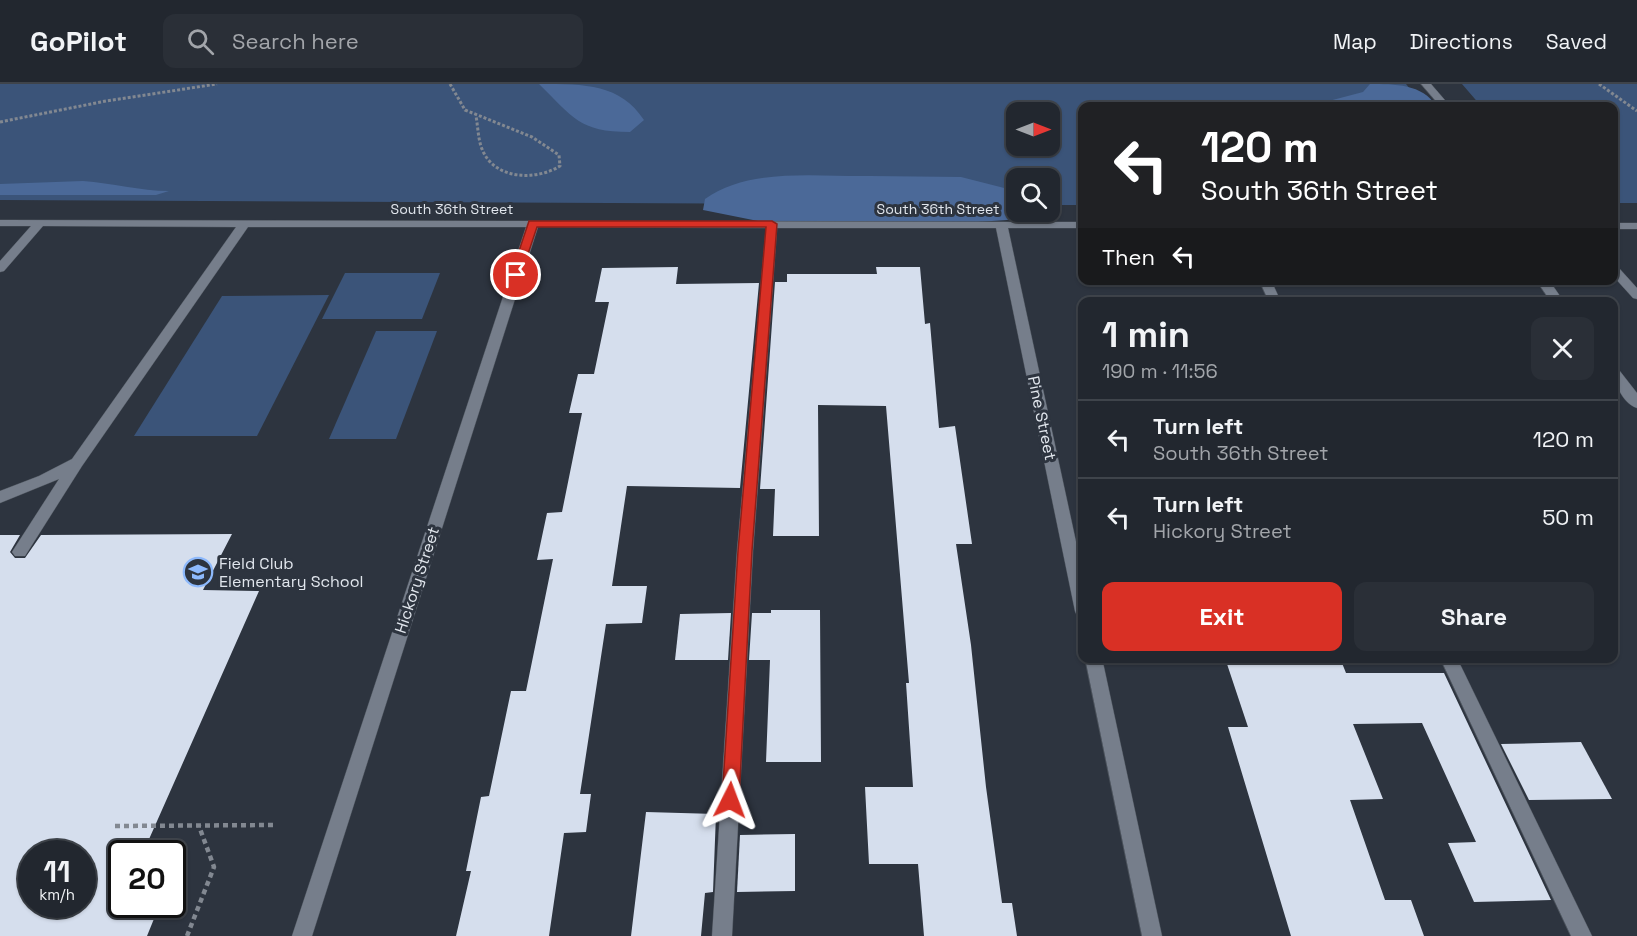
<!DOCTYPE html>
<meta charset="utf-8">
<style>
:root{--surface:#22272f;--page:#2a2f37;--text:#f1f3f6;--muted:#a2a5aa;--line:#3f444b;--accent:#d93025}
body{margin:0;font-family:"Space Grotesk",sans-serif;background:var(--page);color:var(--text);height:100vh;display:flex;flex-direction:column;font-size:22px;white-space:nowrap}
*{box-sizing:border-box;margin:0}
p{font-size:20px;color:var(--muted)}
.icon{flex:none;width:33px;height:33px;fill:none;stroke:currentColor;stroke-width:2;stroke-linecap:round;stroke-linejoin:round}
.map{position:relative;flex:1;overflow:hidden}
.details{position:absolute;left:1078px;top:213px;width:540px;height:366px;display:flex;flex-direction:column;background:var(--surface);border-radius:12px;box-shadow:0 2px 4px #0004,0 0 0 2px var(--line)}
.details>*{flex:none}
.guide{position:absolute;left:1078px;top:18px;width:540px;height:183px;border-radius:12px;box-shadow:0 2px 4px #0004,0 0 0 2px var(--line);background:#202124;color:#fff;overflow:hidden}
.needle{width:39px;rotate:90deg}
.controls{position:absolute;left:1006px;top:18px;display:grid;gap:12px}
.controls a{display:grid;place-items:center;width:54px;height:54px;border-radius:12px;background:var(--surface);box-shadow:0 2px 4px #0004,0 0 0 2px var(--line);font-size:30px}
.speed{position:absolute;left:18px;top:756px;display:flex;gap:12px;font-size:30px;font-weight:700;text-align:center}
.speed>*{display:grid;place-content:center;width:78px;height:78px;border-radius:50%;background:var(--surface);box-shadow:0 2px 4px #0004,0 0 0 2px var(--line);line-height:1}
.speed small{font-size:15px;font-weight:400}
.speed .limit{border:3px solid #111;border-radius:9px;background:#fff;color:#111}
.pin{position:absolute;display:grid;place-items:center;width:51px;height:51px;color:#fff;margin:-26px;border:3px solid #fff;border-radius:50%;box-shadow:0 2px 6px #0007}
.me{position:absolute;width:66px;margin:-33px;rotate:3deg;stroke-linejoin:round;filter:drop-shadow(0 0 4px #0008)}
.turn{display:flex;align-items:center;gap:21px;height:126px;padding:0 24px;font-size:27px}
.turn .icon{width:78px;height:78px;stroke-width:2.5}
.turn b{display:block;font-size:42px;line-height:51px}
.then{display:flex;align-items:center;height:57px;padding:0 24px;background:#0003;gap:12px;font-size:22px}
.round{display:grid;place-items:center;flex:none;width:63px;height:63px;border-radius:12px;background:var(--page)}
.summary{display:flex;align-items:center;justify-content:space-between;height:102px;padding:0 24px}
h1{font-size:36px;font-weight:800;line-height:45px}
.primary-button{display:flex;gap:12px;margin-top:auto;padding:12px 24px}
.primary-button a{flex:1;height:69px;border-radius:12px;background:var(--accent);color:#fff;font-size:24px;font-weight:800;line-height:69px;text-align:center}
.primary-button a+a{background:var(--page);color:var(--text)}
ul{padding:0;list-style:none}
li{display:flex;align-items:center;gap:18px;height:78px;padding:0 24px;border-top:2px solid var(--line)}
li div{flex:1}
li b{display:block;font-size:22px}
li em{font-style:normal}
header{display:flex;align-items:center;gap:36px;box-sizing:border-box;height:84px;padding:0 30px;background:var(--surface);border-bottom:2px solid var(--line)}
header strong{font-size:28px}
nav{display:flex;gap:33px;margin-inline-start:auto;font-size:21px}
.search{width:420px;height:54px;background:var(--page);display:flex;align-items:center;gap:15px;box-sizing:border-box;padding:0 21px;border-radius:12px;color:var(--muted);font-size:22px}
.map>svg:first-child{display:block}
.green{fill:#3b5479;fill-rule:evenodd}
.forest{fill:#4b6998}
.building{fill:#d5deed;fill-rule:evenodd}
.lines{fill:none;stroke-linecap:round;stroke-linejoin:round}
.minor-casing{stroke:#4a515a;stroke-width:1}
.path-far1{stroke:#828891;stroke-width:3;stroke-dasharray:3 2;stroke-linecap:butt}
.path{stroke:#828891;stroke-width:4.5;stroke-dasharray:5 4;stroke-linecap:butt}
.minor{fill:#767e8b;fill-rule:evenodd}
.route{fill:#d93025;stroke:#8d1f18;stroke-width:1.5}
.labels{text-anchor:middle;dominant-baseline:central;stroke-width:6;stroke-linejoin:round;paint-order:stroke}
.far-street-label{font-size:14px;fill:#e1e6ed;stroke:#2d343f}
.street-label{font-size:16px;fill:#e1e6ed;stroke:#2d343f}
.poi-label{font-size:16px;fill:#e1e6ed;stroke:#2d343f;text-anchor:start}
</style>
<header>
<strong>GoPilot</strong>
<div class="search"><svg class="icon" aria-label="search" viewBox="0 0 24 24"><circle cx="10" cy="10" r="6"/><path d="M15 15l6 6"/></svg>Search here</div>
<nav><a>Map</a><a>Directions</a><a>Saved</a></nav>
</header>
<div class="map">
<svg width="1637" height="852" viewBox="0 0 1637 852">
<rect width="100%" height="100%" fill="#2d343f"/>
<!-- green -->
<g class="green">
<path d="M0 0H1406L1424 22H1083V121H1050V94H1017V121L0 116ZM1017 28H1050V62H1017Z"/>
<polygon points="1462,0 1637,0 1637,119 1614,119 1614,22 1481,22"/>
<polygon points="345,189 440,189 422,235 322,235"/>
<polygon points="329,211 257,352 134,352 222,212"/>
<polygon points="376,247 437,247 396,355 329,355"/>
</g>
<!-- forest -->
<g class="forest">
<path d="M539 0C586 0 620 0 644 36L630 48C579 48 573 33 539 0Z"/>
<path d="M1370 0C1394 0 1423 0 1436 22H1327L1325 18 1363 8Z"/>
<path d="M870 92 961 93 1016 107 1017 128H1022L1020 135 977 138H763L703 126 705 115C749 83 818 93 870 92Z"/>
<path d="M83 97C112 99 140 107 169 107L156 111H0V100Z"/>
</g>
<!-- building -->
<g class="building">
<polygon points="678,183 676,200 759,199 740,404 627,402 612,502 647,502 642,539 606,540 580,710 591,710 586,748 564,749 549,852 456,852 471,787 466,787 481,713 489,712 511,607 526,607 553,475 537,476 547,429 562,428 582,329 569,329 578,290 594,290 609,218 595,218 602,184"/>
<polygon points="876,183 920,183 925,240 930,239 939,344 955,342 972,460 956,460 971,561 986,703 1002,819 1012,819 1017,852 924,852 918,780 869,780 865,703 913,703 906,599 909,599 886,322 818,321 819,452 773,452 775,405 760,405 775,198 787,198 787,190 877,190"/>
<path d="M232 450 203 506 259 507 146 762 184 763 172 791V770H122V820H160L147 852H0V451H20L10 468 15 474H25L41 451ZM32 770H82V820H32Z"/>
<polygon points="771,526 820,526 821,678 766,678 770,576 749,576 752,529 771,529"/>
<polygon points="731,529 728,576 675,576 680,530"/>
<polygon points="1225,574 1340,574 1346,589 1444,589 1551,816 1474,818 1448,759 1476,758 1422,639 1353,640 1383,715 1350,716 1385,816 1411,816 1424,852 1291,852 1228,643 1248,643"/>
<polygon points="1581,658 1612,715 1529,716 1501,660"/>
<polygon points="646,728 716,730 713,808 705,809 701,852 631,852"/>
<polygon points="795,750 795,807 737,808 740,751"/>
</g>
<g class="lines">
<!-- minor casing -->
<g class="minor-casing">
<g id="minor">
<polygon points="1421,0 1431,0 1450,22 1440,22"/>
<polygon points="0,136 1083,138 1083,144 1008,144 1083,490 1083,534 1077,532 1075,527 996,144 777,144 753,467 732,852 712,852 737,467 766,144 538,143 312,852 292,852 526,143 248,143 82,382 25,472 15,472 12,468 59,395 0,419 0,407 39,392 72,375 236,143 43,142 4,187 0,188 0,177 31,142 0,142"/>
<rect x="1614" y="139" width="23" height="6"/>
<polygon points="1614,182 1618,183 1637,204 1637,215 1633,214 1614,193"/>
<polygon points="1259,196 1271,196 1281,218 1269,218"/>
<polygon points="1536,196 1549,196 1564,218 1551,218"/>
<path d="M1614 284 1619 286 1637 309V324C1622 319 1614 299 1614 284Z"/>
<polygon points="1085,574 1102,574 1162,852 1142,852"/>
<polygon points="1440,574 1457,574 1592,852 1571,852"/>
</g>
</g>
<!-- path-far1 -->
<g class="path-far1">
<path d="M450 0 465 26 532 53 559 71 560 82C536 97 494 96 482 65 478 55 478 43 476 32"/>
<polyline points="1599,0 1637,27"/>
<polyline points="0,38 106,17 217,0"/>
</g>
<!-- path -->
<g class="path">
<polyline points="115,742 275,741"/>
<polyline points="187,852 214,783 199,742"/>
</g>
<!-- minor -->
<use href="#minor" class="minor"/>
</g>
<!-- route -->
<polygon class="route" points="529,137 772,137 777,140 752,467 739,716 736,722 730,724 724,722 722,716 738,467 766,143 537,143 521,191 512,193 511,191"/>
<!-- icons -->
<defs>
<g id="school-ring" transform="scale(1.5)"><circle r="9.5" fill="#2d343f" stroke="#8db9fc" stroke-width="1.5"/><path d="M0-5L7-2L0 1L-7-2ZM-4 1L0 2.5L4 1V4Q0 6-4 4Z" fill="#8db9fc"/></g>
</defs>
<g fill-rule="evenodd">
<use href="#school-ring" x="198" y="488"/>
</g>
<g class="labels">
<!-- far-street labels -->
<g class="far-street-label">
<text x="452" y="125">South 36th Street</text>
<text x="938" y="125">South 36th Street</text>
</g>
<!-- street labels -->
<g class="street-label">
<text transform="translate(1042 334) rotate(78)">Pine Street</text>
<text transform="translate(417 496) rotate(-72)">Hickory Street</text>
</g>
<!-- poi labels -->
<g class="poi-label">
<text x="219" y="479">Field Club<tspan x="219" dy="18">Elementary School</tspan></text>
</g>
</g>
</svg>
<div class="controls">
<a><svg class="needle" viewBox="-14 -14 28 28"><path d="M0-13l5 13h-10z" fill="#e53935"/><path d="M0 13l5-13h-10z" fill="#a2a5aa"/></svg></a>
<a><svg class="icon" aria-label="search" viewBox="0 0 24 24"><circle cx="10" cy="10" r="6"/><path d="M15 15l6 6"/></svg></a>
</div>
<div class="speed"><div>11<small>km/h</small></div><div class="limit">20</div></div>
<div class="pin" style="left:516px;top:191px;background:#d93025"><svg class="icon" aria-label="arrive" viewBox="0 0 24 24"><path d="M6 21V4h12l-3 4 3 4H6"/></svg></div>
<svg class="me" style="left:730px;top:716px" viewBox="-20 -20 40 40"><path d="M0-17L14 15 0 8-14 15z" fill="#d93025" stroke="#fff" stroke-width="4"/></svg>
<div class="guide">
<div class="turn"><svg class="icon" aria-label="left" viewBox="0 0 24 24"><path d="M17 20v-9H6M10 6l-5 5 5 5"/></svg><div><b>120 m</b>South 36th Street</div></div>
<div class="then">Then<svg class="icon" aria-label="left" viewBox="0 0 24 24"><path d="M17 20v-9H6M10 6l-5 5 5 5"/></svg></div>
</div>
<section class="details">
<div class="summary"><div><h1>1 min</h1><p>190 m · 11:56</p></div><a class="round"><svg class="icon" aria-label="close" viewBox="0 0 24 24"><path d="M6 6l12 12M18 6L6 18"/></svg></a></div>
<ul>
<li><svg class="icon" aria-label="left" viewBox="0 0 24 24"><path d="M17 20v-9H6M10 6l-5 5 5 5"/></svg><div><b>Turn left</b><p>South 36th Street</p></div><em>120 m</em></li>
<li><svg class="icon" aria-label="left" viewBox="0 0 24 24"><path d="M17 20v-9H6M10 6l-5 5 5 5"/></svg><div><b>Turn left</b><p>Hickory Street</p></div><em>50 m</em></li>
</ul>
<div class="primary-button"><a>Exit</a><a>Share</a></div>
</section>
</div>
